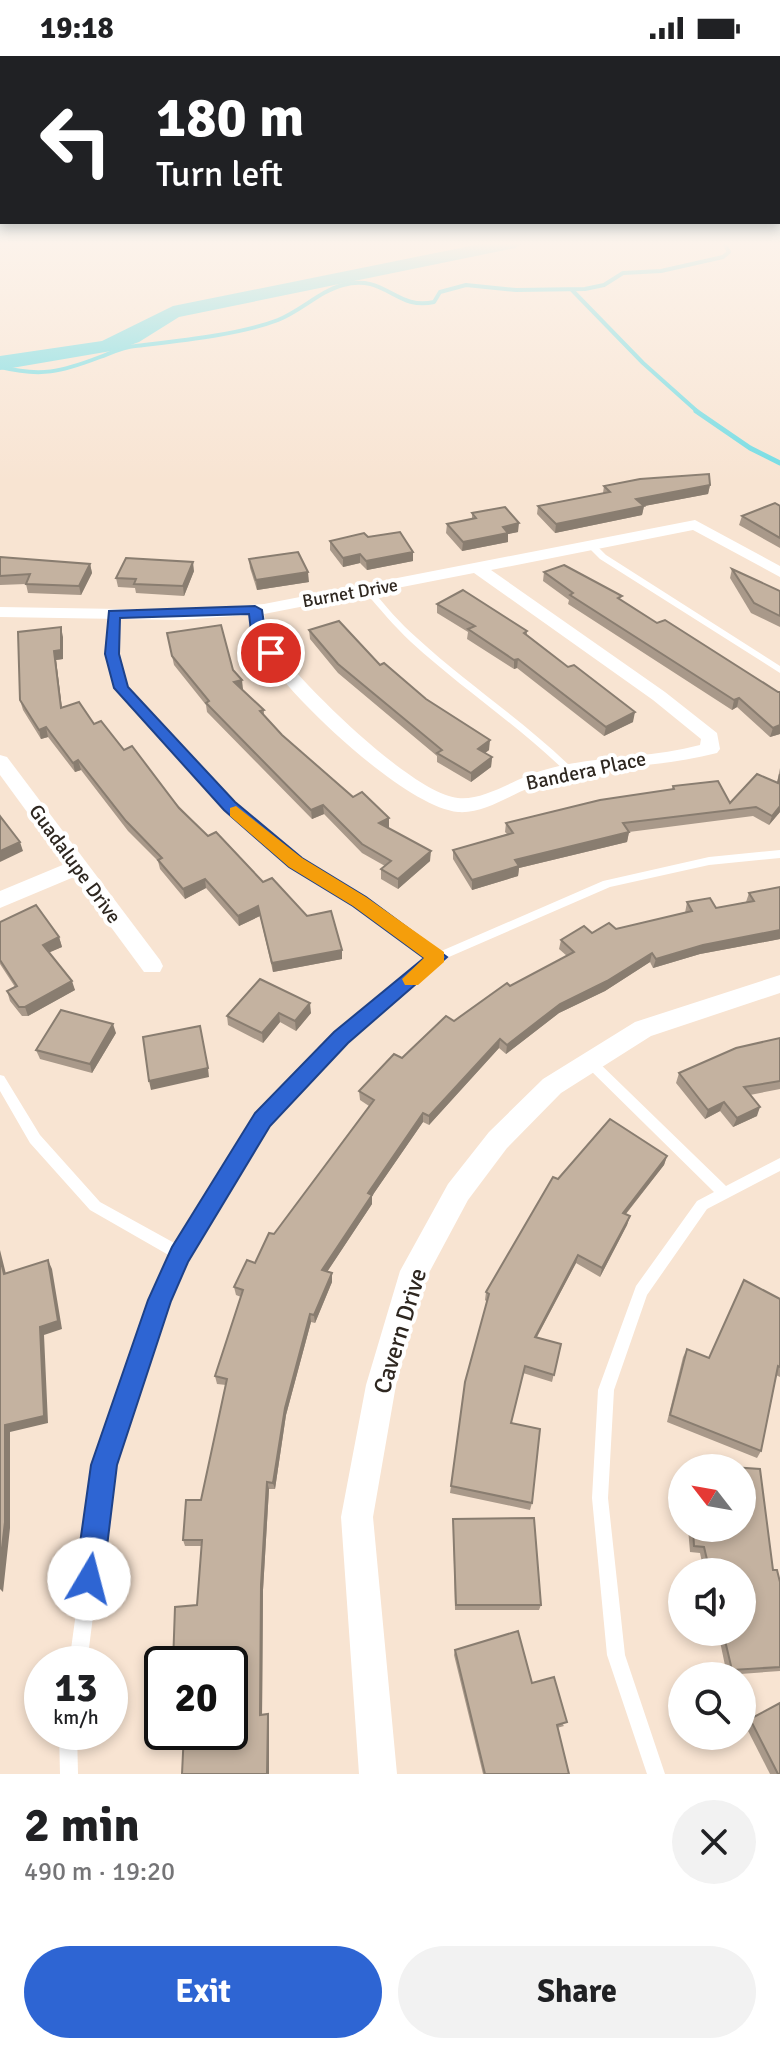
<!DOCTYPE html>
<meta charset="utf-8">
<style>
:root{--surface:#fff;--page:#f2f2f2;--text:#202124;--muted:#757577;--accent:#2e65d3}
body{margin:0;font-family:Signika,sans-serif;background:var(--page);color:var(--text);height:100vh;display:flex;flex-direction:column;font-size:30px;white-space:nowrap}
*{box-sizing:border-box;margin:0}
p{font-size:26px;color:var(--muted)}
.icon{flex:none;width:44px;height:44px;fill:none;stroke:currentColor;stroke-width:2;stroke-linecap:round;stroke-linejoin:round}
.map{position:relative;height:1718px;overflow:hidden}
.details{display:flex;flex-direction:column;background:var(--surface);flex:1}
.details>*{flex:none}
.banner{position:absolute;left:0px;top:0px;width:780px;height:168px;box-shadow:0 4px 12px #0003;background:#202124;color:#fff;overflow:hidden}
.needle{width:52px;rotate:301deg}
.buttons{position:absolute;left:668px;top:1398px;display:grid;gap:16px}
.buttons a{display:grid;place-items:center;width:88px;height:88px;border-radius:50%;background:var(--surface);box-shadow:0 4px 12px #0003;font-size:40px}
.speed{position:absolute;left:24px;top:1590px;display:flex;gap:16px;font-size:40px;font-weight:700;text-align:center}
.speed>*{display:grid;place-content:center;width:104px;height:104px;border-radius:50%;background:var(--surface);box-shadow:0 4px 12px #0003;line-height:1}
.speed small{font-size:20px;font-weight:400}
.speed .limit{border:4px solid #111;border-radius:12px;background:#fff;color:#111}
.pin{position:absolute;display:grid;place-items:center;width:68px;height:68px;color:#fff;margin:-34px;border:4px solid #fff;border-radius:50%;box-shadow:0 2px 8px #0007}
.me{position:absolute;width:88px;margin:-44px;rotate:8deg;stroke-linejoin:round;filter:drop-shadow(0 0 6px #0008)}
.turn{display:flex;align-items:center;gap:28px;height:168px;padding:0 24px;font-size:36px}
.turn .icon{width:104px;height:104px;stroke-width:2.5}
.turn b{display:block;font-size:56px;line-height:68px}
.round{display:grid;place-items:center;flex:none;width:84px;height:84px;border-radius:42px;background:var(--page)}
.head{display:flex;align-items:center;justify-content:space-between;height:136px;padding:0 24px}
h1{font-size:48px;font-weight:700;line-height:60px}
.action{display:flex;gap:16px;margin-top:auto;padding:16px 24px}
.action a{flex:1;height:92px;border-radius:48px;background:var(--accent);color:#fff;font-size:32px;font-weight:700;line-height:92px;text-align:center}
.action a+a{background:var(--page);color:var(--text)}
.status{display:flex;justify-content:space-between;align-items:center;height:56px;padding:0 40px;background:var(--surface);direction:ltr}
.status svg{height:22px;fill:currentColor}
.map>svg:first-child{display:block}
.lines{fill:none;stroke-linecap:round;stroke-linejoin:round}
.stream-far1{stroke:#6fdce4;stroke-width:4}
.stream{stroke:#6fdce4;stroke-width:5}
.river{fill:#6fdce4;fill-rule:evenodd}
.service{fill:#fff;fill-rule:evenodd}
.minor{fill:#fff;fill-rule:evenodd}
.wall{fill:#a9998a}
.shaded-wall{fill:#897d70}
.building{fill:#c4b2a0;stroke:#897d70;stroke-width:2}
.route{fill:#2e65d3;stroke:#1e4289;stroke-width:2}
.slow{fill:#f59e0b}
.labels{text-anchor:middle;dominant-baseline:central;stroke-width:8;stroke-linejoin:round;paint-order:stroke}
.far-street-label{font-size:18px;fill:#2e2720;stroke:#fff}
.street-label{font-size:20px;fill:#2e2720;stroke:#fff}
.near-street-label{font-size:24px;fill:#2e2720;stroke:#fff}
</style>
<div class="status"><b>19:18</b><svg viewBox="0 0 49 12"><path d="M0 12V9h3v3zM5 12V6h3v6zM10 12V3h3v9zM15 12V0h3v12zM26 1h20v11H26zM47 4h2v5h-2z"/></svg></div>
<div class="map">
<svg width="780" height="1718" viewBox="0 0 780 1718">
<rect width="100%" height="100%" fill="#f8e4d2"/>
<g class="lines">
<!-- stream-far1 -->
<g class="stream-far1">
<polyline points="572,234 643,307 699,357"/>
<path d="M0 311C41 321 61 316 100 301 111 297 123 291 135 290 177 285 239 279 278 264 301 255 320 235 343 229 385 217 396 255 434 246L440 236 466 229 516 234 585 233 604 229 623 217 661 215 723 201 729 196 724 186"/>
</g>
<!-- stream -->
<polyline class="stream" points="696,355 750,392 780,407"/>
<!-- river -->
<polygon class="river" points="490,186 524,186 515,192 179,261 139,286 117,294 0,314 0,300 102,285 173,250"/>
<!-- service -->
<g class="service">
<polygon points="588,487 594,487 606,499 780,610 780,617 600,503 588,491"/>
<path d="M365 532H371C385 550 400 567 417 582 467 628 524 665 573 713L575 715 573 717H567C518 669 461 632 411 586 394 570 380 553 365 536Z"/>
<polygon points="113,555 117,558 116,598 125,631 233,748 300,804 363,842 439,896 603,825 709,801 780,794 780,802 709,809 610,831 442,904 345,985 268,1068 185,1202 167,1244 112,1409 87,1608 69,1608 96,1409 153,1244 172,1201 90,1154 30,1087 0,1035 0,1019 4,1020 40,1079 100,1146 178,1189 258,1060 337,979 430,901 355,848 292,810 225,752 117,632 108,598 109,558"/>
<polygon points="589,1000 593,1001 726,1130 780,1102 780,1115 707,1153 647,1239 614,1334 608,1442 625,1599 665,1718 647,1718 607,1599 592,1442 598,1334 636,1230 697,1145 714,1136 585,1009 583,1005 585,1001"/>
<polygon points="59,1676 77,1676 78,1718 60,1718"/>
</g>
<!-- minor -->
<g class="minor">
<path d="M695 464 780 510V521L693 474 491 514 665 636 717 677 720 693 717 697C656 713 591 709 532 731 509 739 484 758 458 756 404 751 282 635 257 588 252 579 250 569 248 559L180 564 0 561V551L180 554 264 548ZM474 517 653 644 701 683 700 689C649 703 595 699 544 714 517 721 485 745 458 742 413 738 304 630 276 592 269 582 267 570 264 558Z"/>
<polygon points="0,699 7,701 160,904 163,910 160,916 144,916 74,821 0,852 0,835 65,808 0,719"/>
<polygon points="780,919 780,937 651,980 561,1037 507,1092 468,1144 423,1228 396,1329 373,1461 397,1718 359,1718 341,1461 366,1329 400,1215 448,1128 489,1076 543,1023 635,966"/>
</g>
</g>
<!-- wall -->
<g class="wall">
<polygon points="710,429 708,438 644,450 642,459 555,477 537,458 538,450 603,437 604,430"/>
<polygon points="780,450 780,492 739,469 742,460"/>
<polygon points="472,457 518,476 508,478 508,486 462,495 446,477 447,468 472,463"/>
<polygon points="368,481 413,505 367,514 360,507 343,511 330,494 330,485"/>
<polygon points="0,501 90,508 92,517 81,539 28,537 26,528 0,529"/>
<polygon points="249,503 309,526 257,534 250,512"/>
<polygon points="732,513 780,535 780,571 751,557 730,522"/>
<polygon points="194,515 184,540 136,537 135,532 118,531 116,522"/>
<polygon points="544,516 621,545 657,567 778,636 780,636 780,678 770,681 737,651 732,654 568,548 569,544 543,525"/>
<polygon points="437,548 527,575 527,579 633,666 604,680 517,612 514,613 467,583 468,576 437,557"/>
<polygon points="309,574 380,609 426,643 489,694 485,697 492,701 491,711 471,726 437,706 437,700 338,617 310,583"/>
<polygon points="167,577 233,614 243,633 242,633 264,654 264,659 282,679 389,772 430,805 398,833 381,823 381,813 385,810 362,797 324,758 312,763 207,656 206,649 174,609"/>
<polygon points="63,581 63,603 56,604 62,652 94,668 124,694 208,780 263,826 342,903 273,916 260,860 239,870 206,832 185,843 160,813 158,805 128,775 81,714 75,716 48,681 41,683 23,654 20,644"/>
<polygon points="780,712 780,756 769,769 753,760 629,776 627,786 519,812 518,820 472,834 453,803 453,794 507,778 505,776 506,767 672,733 673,730 730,747 777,727"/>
<polygon points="780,831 780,883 700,898 653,912 650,906 605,935 559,957 506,998 499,992 429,1069 423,1066 372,1140 372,1148 327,1216 332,1217 332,1226 315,1267 311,1266 286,1359 275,1433 269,1433 263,1534 262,1658 268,1658 269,1662 269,1718 182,1718 202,1490 185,1490 183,1484 201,1444 226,1329 217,1328 215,1320 241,1241 236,1239 234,1231 255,1207 274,1178 369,1050 360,1044 359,1035 402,1002 454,965 510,930 567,900 559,893 561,884 616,873 685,857 687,846 716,852 746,846 749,837"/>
<polygon points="0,866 59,881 62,891 49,896 75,934 28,960 22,960 10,945 7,935 15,931 0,908"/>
<polygon points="260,923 311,957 296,975 280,966 263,987 228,969 227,960"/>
<polygon points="116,977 92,1017 40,1003 36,994"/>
<polygon points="780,982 780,1033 750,1039 757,1060 733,1071 720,1055 705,1063 676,1027 679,1017"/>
<polygon points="667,1100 664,1109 626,1158 630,1160 627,1169 600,1221 576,1207 537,1281 561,1288 552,1326 523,1317 511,1367 532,1447 530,1454 450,1437 465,1326 487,1246 485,1244 486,1236 558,1123"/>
<polygon points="780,1243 780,1321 776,1319 761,1395 757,1402 667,1366 683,1301 687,1293 709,1302"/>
<polygon points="687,1408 760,1413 773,1514 777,1514 780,1526 780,1615 727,1619 718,1576 742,1576 742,1516 704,1516 700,1497 690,1496 688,1472 742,1472 742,1412 684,1412"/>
<polygon points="453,1463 541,1549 539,1554 455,1554"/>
<polygon points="455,1594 532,1627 564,1670 557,1672 569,1718 483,1718 454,1599"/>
<polygon points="750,1663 780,1718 770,1718 744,1667"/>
</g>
<!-- shaded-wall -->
<g class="shaded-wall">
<polygon points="710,429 708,438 634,452 636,443"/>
<polygon points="644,450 642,459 555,477 556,468"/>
<polygon points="519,467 518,476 508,478 508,486 462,495 463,486 503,471"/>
<polygon points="413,496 413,505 367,514 366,505"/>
<polygon points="360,498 360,507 343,511 343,502"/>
<polygon points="193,506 194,515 184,540 183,530"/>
<polygon points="90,508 92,517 81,539 79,530"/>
<polygon points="308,516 309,526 257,534 256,524"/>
<polygon points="61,571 63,581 63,603 56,604 63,662 61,652 54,595"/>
<polygon points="518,603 517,612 514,613 514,604"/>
<polygon points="242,624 243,633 235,636 234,626"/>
<polygon points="739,642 737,651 732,654 734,644"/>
<polygon points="635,656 633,666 604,680 606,671"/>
<polygon points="780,669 780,678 770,681 773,672"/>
<polygon points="46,671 48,681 41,683 39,674"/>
<polygon points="490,684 489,694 477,703 478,693"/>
<polygon points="492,701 491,711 471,726 471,717"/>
<polygon points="78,704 81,714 75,716 73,707"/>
<polygon points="323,749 324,758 312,763 311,754"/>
<polygon points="780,750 780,756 769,769 772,760"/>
<polygon points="389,762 389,772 380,776 379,767"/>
<polygon points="629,776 627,786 519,812 518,820 472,834 472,824 515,804"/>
<polygon points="20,786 23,795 0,806 0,795"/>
<polygon points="431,795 430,805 398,833 398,823"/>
<polygon points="205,823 206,832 185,843 183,833"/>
<polygon points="258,850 260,860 239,870 238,860"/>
<polygon points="780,874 780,883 700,898 653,912 656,903 703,889"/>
<polygon points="59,881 62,891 46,898 43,889"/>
<polygon points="342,894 342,903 273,916 272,907"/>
<polygon points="652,897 650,906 605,935 559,957 506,998 507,989 560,948"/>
<polygon points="72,925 75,934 28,960 25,951"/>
<polygon points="310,947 311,957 296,975 295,965"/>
<polygon points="279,957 280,966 263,987 262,977"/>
<polygon points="113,968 116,977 92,1017 90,1008"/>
<polygon points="500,983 499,992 429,1069 429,1060"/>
<polygon points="208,1012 209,1021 151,1034 149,1025"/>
<polygon points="724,1046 720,1055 705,1063 708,1054"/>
<polygon points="760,1051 757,1060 733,1071 737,1062"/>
<polygon points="423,1057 423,1066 372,1140 372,1148 323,1222 322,1214 368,1137"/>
<polygon points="667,1100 664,1109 620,1165 623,1157"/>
<polygon points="630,1160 627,1169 600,1221 602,1212"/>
<polygon points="0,1194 8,1226 4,1218 0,1202"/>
<polygon points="578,1199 576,1207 533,1288 535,1281"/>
<polygon points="48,1204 52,1213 62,1273 44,1279 48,1367 10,1376 10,1472 3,1536 0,1533 0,1509 5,1369 40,1271"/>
<polygon points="332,1217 332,1226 315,1267 314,1259"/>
<polygon points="310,1258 311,1266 286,1359 275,1433 273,1427 285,1352"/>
<polygon points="267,1426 269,1433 263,1534 262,1663 260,1659 261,1529"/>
<polygon points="268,1658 269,1662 269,1718 267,1718"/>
</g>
<!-- building -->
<g class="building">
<polygon points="709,418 710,429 636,443 644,450 556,468 538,450 610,436 604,430 640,423"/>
<polygon points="775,447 780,450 780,482 742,460"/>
<polygon points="505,451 519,467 503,471 508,477 463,486 447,468 476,462 472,457"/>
<polygon points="400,476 413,496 366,505 360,498 343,502 330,485 364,477 368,481"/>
<polygon points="298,496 308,516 256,524 249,503"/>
<polygon points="0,501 90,508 79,530 26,528 30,518 0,520"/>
<polygon points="126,502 193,506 183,530 134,528 136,523 116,522"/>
<polygon points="564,509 622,540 618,542 657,567 665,564 778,636 780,636 780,669 773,672 739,642 734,644 570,539 573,537 544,516"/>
<polygon points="732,513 780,535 780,560 754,547"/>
<polygon points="463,534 527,575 524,577 568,611 574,609 635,656 606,671 518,603 514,604 468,573 475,570 437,548"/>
<polygon points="339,565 380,609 384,607 426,643 490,684 478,693 492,701 471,717 437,697 442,694 338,608 309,574"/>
<polygon points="221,569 233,614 242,624 234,626 264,654 260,655 282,679 353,741 362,736 389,762 379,767 431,795 398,823 381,813 391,805 362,788 323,749 311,754 206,647 209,645 172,600 167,577"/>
<polygon points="61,571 61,594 54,595 61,652 79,646 94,668 101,665 124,694 132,690 179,752 208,780 216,776 263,826 272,822 307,860 331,855 342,894 272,907 258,850 238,860 205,823 183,833 158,804 162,802 126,765 78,704 73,707 46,671 39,674 20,644 18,576"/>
<polygon points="757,718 778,727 780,718 780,750 772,760 756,751 623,767 629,776 515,804 519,810 472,824 453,794 513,777 506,767 600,744 674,733 673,730 718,725 730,747"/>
<polygon points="0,760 20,786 0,795"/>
<polygon points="780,831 780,874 703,889 656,903 652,897 607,925 560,948 507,989 500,983 429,1060 423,1057 368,1137 372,1139 322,1214 332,1217 314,1259 310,1258 285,1352 273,1427 267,1426 261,1529 260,1659 268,1658 267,1718 182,1718 184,1676 230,1676 230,1608 173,1608 175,1551 197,1549 202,1484 183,1484 186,1444 201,1444 227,1323 215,1320 243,1234 234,1231 247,1204 255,1207 269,1177 274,1178 374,1044 359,1035 394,998 402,1002 446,960 454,965 507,927 510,930 574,896 561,884 584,870 592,877 609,867 616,873 692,855 687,846 710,842 716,852 754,845 749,837"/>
<polygon points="36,849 59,881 43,889 72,925 25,951 19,951 7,935 17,930 0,904 0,866"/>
<polygon points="260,923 310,947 295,965 279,957 262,977 227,960"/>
<polygon points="61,954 113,968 90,1008 36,994"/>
<polygon points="200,970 208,1012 149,1025 143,981"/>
<polygon points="780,982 780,1025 744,1031 760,1051 737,1062 724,1046 708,1054 679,1017 736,992"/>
<polygon points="610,1063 667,1100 623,1157 630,1160 602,1212 578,1199 535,1281 561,1288 554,1319 525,1310 511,1367 540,1373 532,1447 451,1430 465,1326 489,1238 486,1236 553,1121 558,1123"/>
<polygon points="0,1202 4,1218 48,1204 58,1265 40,1271 44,1360 5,1369 5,1466 0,1509"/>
<polygon points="744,1224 780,1243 780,1311 778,1310 761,1395 670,1359 687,1293 709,1302"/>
<polygon points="687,1408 760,1413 773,1514 777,1514 780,1526 780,1611 732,1614 723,1576 742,1576 742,1516 710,1516 704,1491 694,1490 693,1472 742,1472 742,1412 687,1412"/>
<polygon points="534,1462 541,1549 456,1549 453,1463"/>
<polygon points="518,1575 532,1627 554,1621 567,1666 557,1669 569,1718 485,1718 455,1594"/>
<polygon points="780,1647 780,1718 778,1718 750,1663"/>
</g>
<!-- sky -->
<linearGradient id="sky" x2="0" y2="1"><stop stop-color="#77c4e6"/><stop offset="0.44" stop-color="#fcf3eb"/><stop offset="1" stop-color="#fcf3eb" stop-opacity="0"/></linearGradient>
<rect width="780" height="426" fill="url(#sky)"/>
<!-- route -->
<polygon class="route" points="255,550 262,554 265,575 278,597 276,600 264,597 251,575 249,558 120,562 119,598 128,631 235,746 302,802 366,841 447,901 348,987 270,1070 188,1206 171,1245 117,1409 103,1523 99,1533 89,1537 79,1533 75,1523 91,1409 148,1244 172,1191 255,1057 334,976 424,902 353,850 289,811 224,754 114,632 105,598 109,555"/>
<!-- slow -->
<polygon class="slow" points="236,750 302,802 366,841 444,896 444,906 418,929 405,929 402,923 424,902 353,850 289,811 230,760 230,752"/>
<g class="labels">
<!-- far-street labels -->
<g class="far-street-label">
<text transform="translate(350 537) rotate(-10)">Burnet Drive</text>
</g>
<!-- street labels -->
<g class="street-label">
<text transform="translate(586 715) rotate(-12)">Bandera Place</text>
<text transform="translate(75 808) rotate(54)">Guadalupe Drive</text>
</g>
<!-- near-street labels -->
<g class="near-street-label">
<text transform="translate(400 1275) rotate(-73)">Cavern Drive</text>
</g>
</g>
</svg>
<div class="buttons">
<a><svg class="needle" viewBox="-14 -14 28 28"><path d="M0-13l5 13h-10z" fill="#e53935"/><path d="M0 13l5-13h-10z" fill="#757577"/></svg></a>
<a><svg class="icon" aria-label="sound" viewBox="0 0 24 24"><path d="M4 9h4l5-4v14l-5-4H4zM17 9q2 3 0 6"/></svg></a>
<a><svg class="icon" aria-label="search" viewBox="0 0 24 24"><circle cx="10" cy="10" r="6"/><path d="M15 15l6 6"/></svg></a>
</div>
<div class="speed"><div>13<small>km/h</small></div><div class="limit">20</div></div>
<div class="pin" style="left:271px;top:597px;background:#d93025"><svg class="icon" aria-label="arrive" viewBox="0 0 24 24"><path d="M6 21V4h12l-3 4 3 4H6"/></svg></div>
<svg class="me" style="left:89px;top:1523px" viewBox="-20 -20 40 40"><circle r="19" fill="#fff"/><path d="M0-13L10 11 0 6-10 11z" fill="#2e65d3"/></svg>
<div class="banner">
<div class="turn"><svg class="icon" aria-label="left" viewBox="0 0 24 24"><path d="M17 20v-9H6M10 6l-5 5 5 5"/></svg><div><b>180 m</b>Turn left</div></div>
</div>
</div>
<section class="details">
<div class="head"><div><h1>2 min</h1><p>490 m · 19:20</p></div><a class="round"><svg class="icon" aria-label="close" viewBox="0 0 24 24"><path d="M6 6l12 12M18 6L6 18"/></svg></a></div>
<div class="action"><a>Exit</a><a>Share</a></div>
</section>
